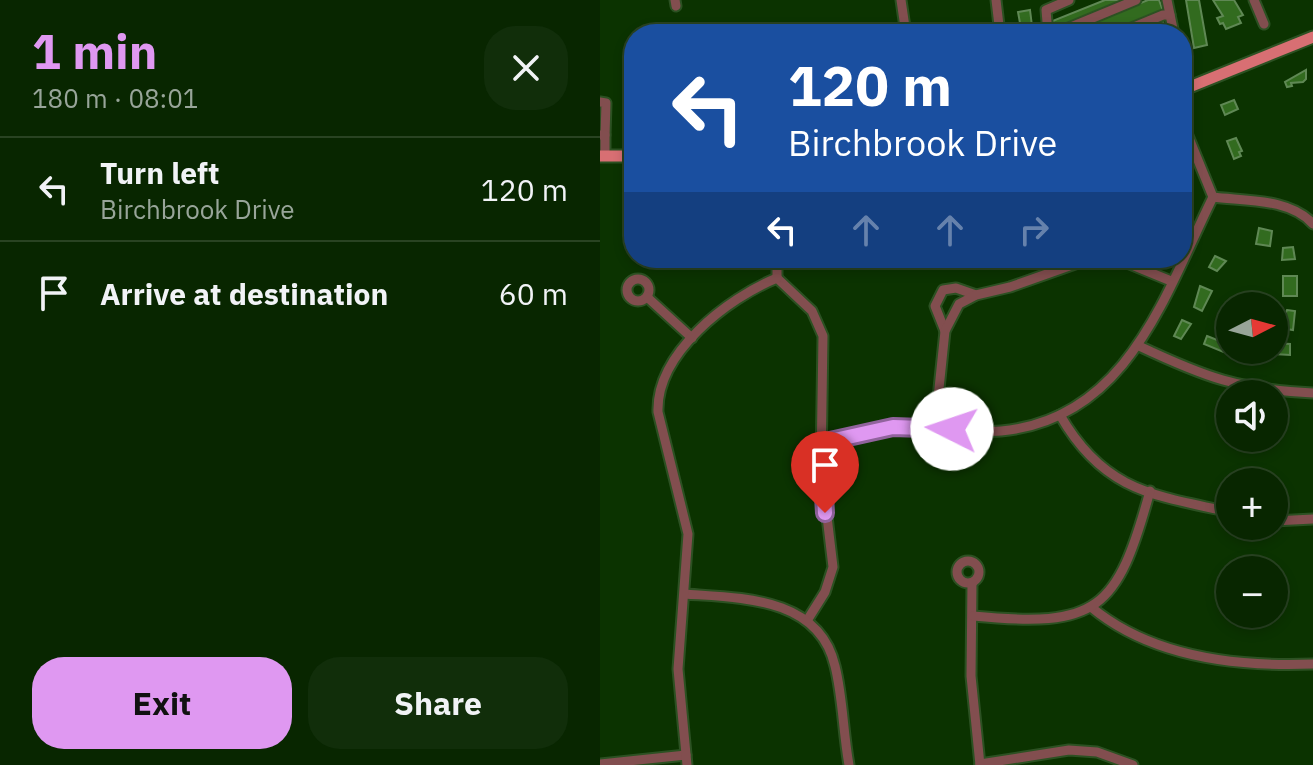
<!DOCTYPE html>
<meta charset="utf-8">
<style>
:root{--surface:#082600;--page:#112e0a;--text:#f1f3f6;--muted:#98a599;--line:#294322;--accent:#df98f1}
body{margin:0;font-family:"IBM Plex Sans",sans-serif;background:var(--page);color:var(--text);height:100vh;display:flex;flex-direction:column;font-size:30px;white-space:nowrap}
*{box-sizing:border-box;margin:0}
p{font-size:26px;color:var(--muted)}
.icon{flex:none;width:44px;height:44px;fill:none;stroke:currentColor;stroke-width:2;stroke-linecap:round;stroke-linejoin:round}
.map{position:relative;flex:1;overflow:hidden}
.details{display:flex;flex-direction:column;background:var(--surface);width:600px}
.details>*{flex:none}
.top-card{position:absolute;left:24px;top:24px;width:568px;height:244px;border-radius:32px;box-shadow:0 4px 12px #0003,0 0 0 2px var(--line);background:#1a4fa0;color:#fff;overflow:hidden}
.needle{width:52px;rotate:84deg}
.controls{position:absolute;left:616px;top:292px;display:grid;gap:16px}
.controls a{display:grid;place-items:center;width:72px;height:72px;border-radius:50%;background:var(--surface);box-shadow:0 4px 12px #0003,0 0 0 2px var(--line);font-size:40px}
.pin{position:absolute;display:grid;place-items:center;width:68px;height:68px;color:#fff;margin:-82px -34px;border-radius:50% 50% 50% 0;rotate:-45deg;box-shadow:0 0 8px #0007}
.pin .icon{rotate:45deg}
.me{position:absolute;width:88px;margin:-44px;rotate:274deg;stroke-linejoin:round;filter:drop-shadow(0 0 6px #0008)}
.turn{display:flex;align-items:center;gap:28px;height:168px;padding:0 32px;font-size:36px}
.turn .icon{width:104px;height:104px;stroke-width:2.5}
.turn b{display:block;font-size:56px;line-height:68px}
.lanes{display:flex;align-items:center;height:76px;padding:0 32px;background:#0003;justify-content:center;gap:40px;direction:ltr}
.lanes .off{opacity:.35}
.round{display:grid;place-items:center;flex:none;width:84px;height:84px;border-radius:32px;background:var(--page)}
.head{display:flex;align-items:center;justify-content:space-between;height:136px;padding:0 32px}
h1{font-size:48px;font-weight:700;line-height:60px;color:var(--accent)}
.action{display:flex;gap:16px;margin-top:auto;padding:16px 32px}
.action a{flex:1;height:92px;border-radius:32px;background:var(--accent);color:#111;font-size:32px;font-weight:700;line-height:92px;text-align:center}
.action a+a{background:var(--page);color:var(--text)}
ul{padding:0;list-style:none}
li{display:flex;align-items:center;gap:24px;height:104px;padding:0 32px;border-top:2px solid var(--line)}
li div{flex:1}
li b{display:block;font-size:30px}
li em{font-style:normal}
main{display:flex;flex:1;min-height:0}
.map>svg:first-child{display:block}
.building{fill:#326b1f;stroke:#5f8854;stroke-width:2}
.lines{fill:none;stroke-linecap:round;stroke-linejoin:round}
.minor-casing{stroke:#2c5122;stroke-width:13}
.major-casing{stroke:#2c5122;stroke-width:15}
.minor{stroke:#824e4f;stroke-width:9}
.major{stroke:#d86f73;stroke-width:11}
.route-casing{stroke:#91639d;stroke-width:20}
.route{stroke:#df98f1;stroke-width:14}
</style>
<main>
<section class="details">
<div class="head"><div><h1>1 min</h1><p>180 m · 08:01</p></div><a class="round"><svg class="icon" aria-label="close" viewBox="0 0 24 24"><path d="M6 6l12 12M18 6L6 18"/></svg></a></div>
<ul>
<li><svg class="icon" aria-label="left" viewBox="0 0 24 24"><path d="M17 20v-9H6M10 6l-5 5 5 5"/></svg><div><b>Turn left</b><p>Birchbrook Drive</p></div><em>120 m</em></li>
<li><svg class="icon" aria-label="arrive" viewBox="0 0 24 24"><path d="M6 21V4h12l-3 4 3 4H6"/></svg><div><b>Arrive at destination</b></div><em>60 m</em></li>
</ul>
<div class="action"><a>Exit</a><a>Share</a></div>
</section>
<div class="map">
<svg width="713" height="765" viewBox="0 0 713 765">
<rect width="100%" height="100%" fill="#0b3300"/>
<!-- building -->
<g class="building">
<polygon points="505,0 526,0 453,30 450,22"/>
<polygon points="548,0 559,0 563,11 508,34 464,34"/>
<polygon points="586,0 599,0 607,45 594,48"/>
<polygon points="613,0 634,0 643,15 638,17 641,23 626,29 623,23 620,24 617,18 623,16"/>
<polygon points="430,10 433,34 422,34 418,12"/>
<polygon points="562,20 565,27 548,34 526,34"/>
<polygon points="706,70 706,79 703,82 691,83 692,86 687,87 685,82"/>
<polygon points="634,100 638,109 625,115 621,105"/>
<polygon points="636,138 642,151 639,152 641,156 634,159 627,141"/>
<polygon points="659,228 672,231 670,246 656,244"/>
<polygon points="693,247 695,259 682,260 683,248"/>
<polygon points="615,256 626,261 617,271 609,267"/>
<rect x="683" y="276" width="14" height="20"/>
<polygon points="600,286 612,291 602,311 594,307"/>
<polygon points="687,310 695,311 693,330 680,328"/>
<polygon points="582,320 591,324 581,339 574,336"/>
<polygon points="607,336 630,345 626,353 604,344"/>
<polygon points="675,343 690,344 690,355 674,354"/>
</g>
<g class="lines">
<!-- minor casing -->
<g class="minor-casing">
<g id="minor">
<polyline points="75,0 76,6"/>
<polyline points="301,0 306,34"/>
<polyline points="396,0 400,34"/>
<polyline points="567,0 574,34"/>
<polyline points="654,0 664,24"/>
<polyline points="358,34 399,29"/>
<polyline points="448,34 446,10 469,0"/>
<polyline points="454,34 536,0"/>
<polyline points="517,34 563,15 570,15"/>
<polyline points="582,65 590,87"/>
<polyline points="0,102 6,103 5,135"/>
<polyline points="0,135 5,135 5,156"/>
<path d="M613 197C645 201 690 198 713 224"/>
<polyline points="515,258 571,281"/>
<polyline points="177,278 212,311 223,336 221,466 233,567 225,592 208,619"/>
<polyline points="177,278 177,258"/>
<circle cx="38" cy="290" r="11"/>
<polyline points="47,297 92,338"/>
<polyline points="345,331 335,306 343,290 356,288 376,295"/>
<path d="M539 346C607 378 637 389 713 393"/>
<path d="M460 415C503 490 551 495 630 512"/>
<polyline points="335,427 345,331 359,304 376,295 410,287 492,258"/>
<path d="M221 443C254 435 287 425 322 426 349 427 374 433 401 431 528 419 565 294 613 197L582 121"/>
<polyline points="674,521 713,519"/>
<circle cx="368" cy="572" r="11"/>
<polyline points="372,583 371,676 380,765"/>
<path d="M85 594C142 598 219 597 235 666 243 698 243 732 249 765"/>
<path d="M491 607C551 657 637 667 713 664"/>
<path d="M373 616C498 628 517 611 550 491"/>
<polyline points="0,764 86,755"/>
<polyline points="380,764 469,750 497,752 533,765"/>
<path d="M87 765 78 669 88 534 58 412C56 353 128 298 177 278"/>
</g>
</g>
<!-- major casing -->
<g class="major-casing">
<g id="major">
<polyline points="582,90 713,37"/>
<polyline points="0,156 34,156"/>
</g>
</g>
<!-- minor -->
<use href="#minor" class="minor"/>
<!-- major -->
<use href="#major" class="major"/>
</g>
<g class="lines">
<!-- route casing -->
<g class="route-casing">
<polyline id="route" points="225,513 221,443 293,427 352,429"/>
</g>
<!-- route -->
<use href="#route" class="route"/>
</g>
</svg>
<div class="controls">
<a><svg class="needle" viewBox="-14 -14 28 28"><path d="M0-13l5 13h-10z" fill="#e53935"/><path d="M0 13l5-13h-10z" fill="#98a599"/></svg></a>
<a><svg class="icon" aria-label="sound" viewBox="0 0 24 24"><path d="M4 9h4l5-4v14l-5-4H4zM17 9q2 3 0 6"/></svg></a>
<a>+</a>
<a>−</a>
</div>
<div class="pin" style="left:225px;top:513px;background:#d93025"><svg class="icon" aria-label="arrive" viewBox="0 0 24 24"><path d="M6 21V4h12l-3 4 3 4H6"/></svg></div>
<svg class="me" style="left:352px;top:429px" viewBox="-20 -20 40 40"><circle r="19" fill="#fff"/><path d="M0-13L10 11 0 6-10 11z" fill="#df98f1"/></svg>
<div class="top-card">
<div class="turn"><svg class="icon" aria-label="left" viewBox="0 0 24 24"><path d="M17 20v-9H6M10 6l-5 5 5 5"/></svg><div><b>120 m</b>Birchbrook Drive</div></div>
<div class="lanes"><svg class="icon" aria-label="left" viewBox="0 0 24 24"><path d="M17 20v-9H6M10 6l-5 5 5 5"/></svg><svg class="icon off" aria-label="ahead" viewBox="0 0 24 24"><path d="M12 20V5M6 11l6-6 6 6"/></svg><svg class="icon off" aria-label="ahead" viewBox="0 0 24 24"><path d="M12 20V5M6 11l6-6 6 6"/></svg><svg class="icon off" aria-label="right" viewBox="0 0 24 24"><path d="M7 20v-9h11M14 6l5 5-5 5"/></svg></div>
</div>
</div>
</main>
